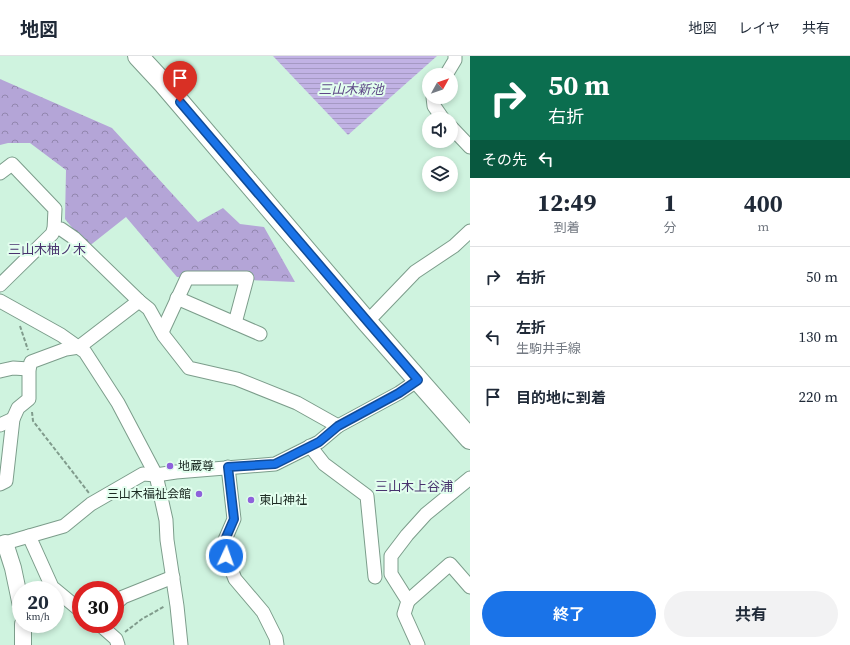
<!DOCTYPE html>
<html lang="ja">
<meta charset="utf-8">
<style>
:root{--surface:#fff;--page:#f2f2f3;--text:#1f2937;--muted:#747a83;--line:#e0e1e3;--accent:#1a73e8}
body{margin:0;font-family:"Source Serif 4","Noto Sans JP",serif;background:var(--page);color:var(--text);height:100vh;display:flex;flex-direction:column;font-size:15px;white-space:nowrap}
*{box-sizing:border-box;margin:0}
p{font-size:13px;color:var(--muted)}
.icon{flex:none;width:22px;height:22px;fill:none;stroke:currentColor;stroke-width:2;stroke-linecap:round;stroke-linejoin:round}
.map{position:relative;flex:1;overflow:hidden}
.panel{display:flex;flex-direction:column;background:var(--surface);width:380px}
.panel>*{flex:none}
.guide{background:#0b6e4f;color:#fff;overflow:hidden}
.needle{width:26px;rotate:50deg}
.tools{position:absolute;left:422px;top:12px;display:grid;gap:8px}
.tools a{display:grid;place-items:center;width:36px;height:36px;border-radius:50%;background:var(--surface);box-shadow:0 2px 6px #0003;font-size:20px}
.speed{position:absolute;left:12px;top:525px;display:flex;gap:8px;font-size:20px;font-weight:700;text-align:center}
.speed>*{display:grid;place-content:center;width:52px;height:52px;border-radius:50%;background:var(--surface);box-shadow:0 2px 6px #0003;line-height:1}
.speed small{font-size:10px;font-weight:400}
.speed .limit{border:6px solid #d22;background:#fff;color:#111}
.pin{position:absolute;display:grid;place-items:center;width:34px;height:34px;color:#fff;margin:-41px -17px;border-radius:50% 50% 50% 0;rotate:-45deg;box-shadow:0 0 4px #0007}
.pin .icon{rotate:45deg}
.me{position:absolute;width:44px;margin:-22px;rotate:3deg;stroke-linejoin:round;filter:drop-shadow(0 0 3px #0008)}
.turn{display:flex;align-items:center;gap:14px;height:84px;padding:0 12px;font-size:18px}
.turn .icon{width:52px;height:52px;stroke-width:2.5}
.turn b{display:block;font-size:28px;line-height:34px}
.then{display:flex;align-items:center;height:38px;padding:0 12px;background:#0003;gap:8px;font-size:15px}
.eta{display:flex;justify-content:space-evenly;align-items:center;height:68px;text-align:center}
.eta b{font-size:24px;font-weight:700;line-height:28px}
.primary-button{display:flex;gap:8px;margin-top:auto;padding:8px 12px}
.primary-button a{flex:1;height:46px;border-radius:24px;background:var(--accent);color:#fff;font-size:16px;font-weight:700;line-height:46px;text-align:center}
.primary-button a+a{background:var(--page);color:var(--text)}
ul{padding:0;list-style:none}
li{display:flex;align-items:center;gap:12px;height:60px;padding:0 12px;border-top:1px solid var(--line)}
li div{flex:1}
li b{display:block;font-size:15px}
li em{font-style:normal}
header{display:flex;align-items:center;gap:24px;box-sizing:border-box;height:56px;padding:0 20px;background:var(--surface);border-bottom:1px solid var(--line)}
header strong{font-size:19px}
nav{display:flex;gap:22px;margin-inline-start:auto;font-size:14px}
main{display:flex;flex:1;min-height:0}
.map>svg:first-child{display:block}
.forest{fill:url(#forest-crowns)}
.water{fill:url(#water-rules)}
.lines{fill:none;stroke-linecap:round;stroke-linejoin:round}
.minor-casing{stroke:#7c9d8b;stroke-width:15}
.tertiary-casing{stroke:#7c9d8b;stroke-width:18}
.primary-casing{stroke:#7c9d8b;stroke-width:22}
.path{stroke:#809b8c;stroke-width:2;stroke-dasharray:4 2;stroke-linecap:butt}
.minor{stroke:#fff;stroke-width:13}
.tertiary{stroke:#fff;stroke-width:16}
.primary{stroke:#fff;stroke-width:20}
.route-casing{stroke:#114b97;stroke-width:10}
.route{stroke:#1a73e8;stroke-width:7}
.poi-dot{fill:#8e61db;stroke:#e2feee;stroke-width:1.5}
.labels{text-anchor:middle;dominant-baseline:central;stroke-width:4;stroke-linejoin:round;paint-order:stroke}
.poi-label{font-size:12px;fill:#1b2922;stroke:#e2feee;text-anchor:start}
.water-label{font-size:13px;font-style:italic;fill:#5d4786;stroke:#e2feee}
.neighbourhood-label{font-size:13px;fill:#48326e;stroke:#e2feee}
</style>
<header>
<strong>地図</strong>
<nav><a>地図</a><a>レイヤ</a><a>共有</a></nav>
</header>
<main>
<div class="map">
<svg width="470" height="589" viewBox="0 0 470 589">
<defs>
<pattern id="forest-crowns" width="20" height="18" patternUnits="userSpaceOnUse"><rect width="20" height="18" fill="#b4a5d7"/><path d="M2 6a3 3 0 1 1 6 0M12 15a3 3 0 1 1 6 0" fill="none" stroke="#9286ae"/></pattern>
<pattern id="water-rules" width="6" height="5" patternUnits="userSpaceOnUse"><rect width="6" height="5" fill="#c1b2e4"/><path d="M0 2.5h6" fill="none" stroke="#a599c3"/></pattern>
</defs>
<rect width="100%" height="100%" fill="#cff3df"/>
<!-- forest -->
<polygon class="forest" points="0,23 112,72 198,166 223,152 240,168 264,171 295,226 177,221 126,161 88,191 65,163 66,114 30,87 8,87 0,89"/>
<!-- water -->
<polygon class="water" points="273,0 437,0 348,79"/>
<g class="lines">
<!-- minor casing -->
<g class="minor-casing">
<g id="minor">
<polyline points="446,19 455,4 455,0"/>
<polyline points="433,41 434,50 443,63"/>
<polyline points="451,71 470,91"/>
<polyline points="0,117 12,108 55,153 54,173 61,173 74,182 139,245 149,253 164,280 189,312 237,323 297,347 338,370"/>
<polyline points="0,229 52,178 54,173"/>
<polyline points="177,242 260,278"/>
<polyline points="0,245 61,279 85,296 118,347 156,419 166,464 167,484 177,550 181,589"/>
<polyline points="367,266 415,216 454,190 470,175"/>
<polyline points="162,276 187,222 247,222 235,267"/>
<polyline points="0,315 13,312 29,313"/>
<polyline points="0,369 13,363"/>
<polyline points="310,390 324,408 367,440 375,521"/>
<polyline points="228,411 234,463 224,486 226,500 235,523 263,556 276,582 277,589"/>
<polyline points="0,428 6,425 13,363 18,352 29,343 29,313 31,306 66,293 79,291 139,245"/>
<polyline points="29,480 52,531 81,555"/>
<polyline points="0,487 5,487 64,470 91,448 143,418 156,419 176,416 275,408 319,386 338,370 399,337 418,324"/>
<polyline points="408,545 450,508 470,531"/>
<polyline points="115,548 123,541 173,521"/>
<polyline points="99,568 116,583 118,589"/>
<polyline points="418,589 404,558 408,545 391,518 391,500 407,479 426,458 470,422"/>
</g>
</g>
<!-- tertiary casing -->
<g class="tertiary-casing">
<g id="tertiary">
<polyline points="5,487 13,512 21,550"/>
<polyline points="23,568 23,589"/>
</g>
</g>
<!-- primary casing -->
<g class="primary-casing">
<polyline id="primary" points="138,0 164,28 367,266 470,383"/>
</g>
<!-- path -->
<g class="path">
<polyline points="20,270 28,294"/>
<polyline points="32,356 33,365 89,437"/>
<polyline points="125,576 142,563 165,550"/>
</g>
<!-- minor -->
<use href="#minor" class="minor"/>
<!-- tertiary -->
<use href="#tertiary" class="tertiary"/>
<!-- primary -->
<use href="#primary" class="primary"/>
</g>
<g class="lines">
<!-- route casing -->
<g class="route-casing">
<polyline id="route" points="180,46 368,266 418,324 399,337 338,370 319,386 275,408 228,411 234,463 224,486 226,500"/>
</g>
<!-- route -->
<use href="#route" class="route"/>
</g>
<!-- markers -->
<g class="poi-dot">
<circle cx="170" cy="410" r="4"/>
<circle cx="199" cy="438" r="4"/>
<circle cx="251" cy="444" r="4"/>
</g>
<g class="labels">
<!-- poi labels -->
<g class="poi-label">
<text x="178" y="410">地蔵尊</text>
<text x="191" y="438" text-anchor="end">三山木福祉会館</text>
<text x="259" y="444">東山神社</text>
</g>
<!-- water labels -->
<g class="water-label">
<text x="351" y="33">三山木新池</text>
</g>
<!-- neighbourhood labels -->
<g class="neighbourhood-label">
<text x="47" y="193">三山木柚ノ木</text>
<text x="414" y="430">三山木上谷浦</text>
</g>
</g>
</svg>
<div class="tools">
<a><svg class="needle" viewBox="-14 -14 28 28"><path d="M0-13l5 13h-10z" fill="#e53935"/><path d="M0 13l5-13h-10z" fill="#747a83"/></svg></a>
<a><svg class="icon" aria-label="sound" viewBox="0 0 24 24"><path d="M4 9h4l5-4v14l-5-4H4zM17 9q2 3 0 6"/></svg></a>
<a><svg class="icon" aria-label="layers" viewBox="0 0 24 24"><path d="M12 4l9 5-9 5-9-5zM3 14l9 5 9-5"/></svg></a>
</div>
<div class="speed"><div>20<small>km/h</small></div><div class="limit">30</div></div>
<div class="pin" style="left:180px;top:46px;background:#d93025"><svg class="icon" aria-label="arrive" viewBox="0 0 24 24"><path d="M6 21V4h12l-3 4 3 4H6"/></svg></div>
<svg class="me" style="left:226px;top:500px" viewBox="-20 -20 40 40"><circle r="17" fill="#1a73e8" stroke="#fff" stroke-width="3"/><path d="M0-11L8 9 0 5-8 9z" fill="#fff"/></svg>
</div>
<section class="panel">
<div class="guide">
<div class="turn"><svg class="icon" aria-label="right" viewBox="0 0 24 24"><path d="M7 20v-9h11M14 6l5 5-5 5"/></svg><div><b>50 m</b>右折</div></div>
<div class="then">その先<svg class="icon" aria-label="left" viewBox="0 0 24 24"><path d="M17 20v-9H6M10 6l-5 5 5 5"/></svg></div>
</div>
<div class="eta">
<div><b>12:49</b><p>到着</p></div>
<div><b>1</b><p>分</p></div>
<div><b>400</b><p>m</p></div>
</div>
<ul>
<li><svg class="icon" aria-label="right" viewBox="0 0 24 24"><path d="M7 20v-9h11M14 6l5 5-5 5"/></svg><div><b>右折</b></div><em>50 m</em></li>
<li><svg class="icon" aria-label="left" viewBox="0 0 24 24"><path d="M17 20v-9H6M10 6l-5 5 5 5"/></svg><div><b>左折</b><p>生駒井手線</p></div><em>130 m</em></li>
<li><svg class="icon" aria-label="arrive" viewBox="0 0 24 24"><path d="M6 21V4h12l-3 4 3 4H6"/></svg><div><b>目的地に到着</b></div><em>220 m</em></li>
</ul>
<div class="primary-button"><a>終了</a><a>共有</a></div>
</section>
</main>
